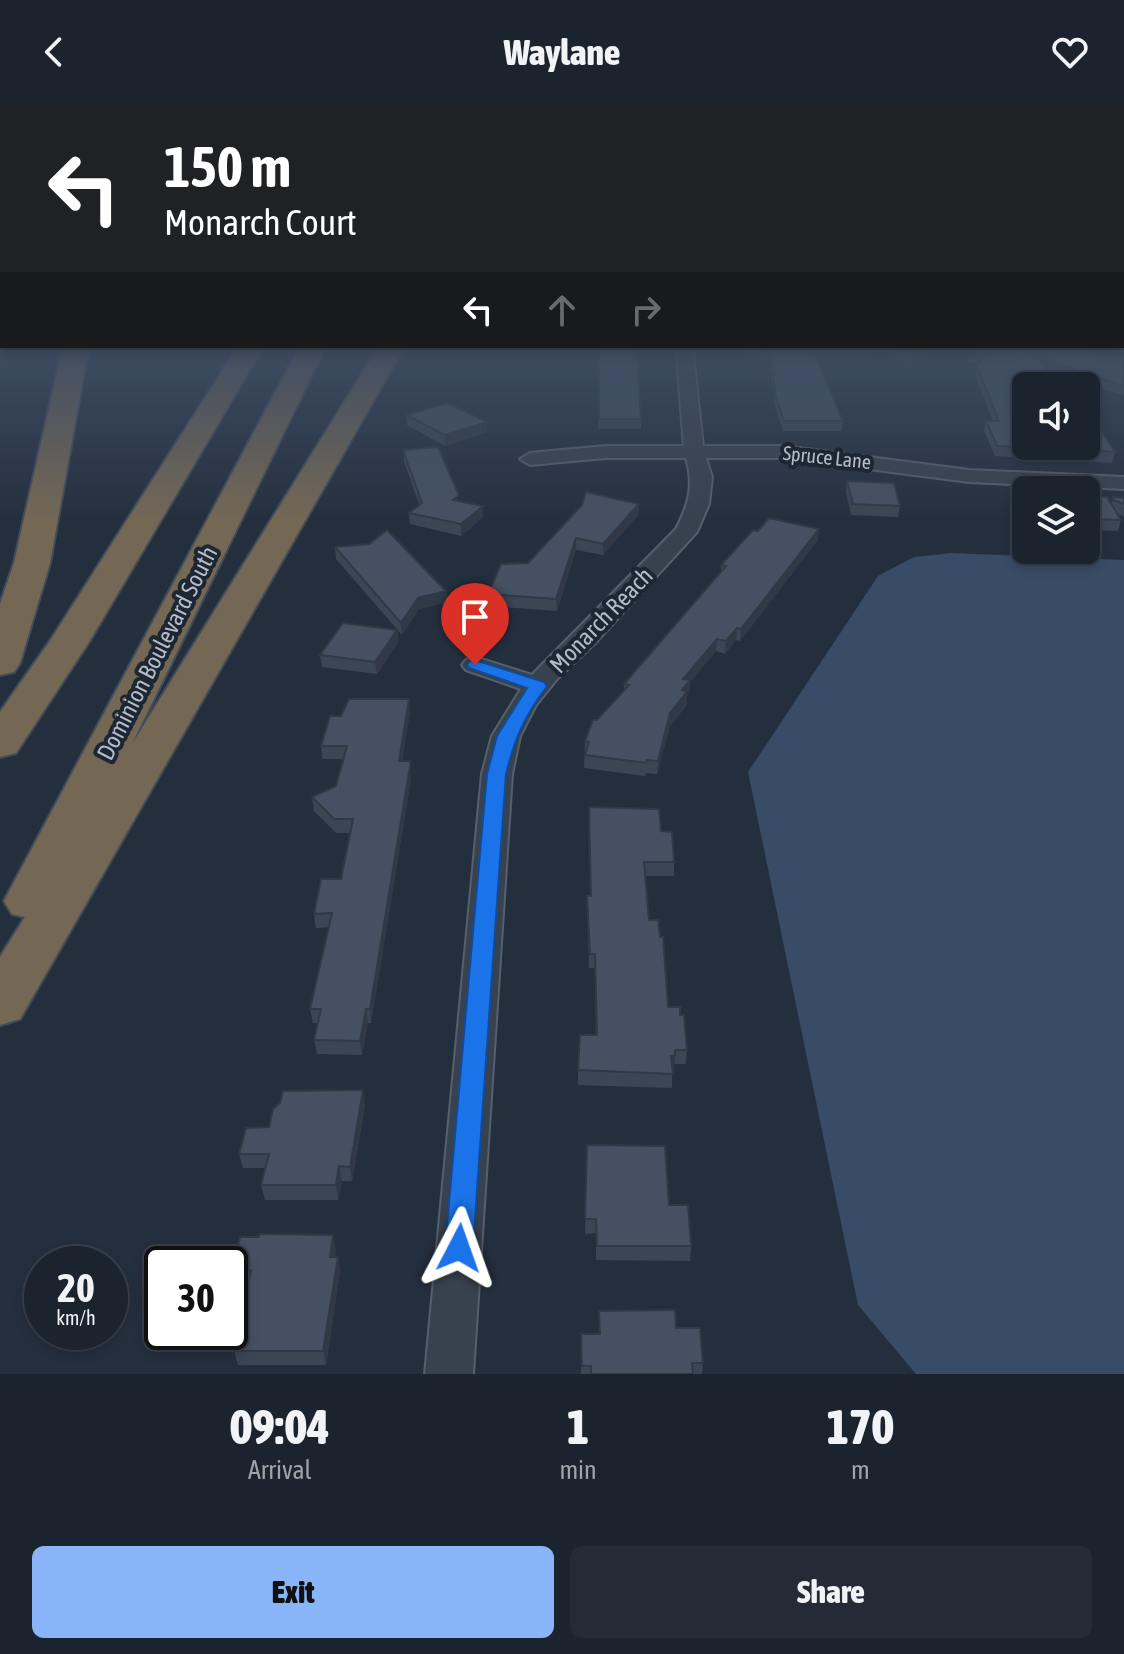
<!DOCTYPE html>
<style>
:root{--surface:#1b232e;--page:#242b36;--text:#f1f3f6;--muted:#a0a4aa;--line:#39404a;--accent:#8ab4f8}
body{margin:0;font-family:"Asap Condensed",sans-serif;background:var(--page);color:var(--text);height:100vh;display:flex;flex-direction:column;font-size:30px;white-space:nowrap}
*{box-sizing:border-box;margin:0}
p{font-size:26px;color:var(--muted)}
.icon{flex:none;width:44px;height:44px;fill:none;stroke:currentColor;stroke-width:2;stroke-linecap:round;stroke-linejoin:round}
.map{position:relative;height:1270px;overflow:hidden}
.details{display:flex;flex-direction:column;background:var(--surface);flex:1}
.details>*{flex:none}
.hud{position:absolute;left:0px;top:0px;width:1124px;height:244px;box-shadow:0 4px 12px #0003,0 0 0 2px var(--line);background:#202124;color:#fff;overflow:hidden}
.fabs{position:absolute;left:1012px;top:268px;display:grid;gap:16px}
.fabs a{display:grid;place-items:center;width:88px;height:88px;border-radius:12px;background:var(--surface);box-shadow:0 4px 12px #0003,0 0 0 2px var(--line);font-size:40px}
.speed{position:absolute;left:24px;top:1142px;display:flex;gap:16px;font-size:40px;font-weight:700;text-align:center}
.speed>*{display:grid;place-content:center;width:104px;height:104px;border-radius:50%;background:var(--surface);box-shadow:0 4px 12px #0003,0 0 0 2px var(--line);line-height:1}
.speed small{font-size:20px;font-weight:400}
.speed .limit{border:4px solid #111;border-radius:12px;background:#fff;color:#111}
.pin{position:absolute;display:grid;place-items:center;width:68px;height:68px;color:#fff;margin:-82px -34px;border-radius:50% 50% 50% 0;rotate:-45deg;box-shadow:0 0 8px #0007}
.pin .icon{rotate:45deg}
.me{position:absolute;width:88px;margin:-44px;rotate:4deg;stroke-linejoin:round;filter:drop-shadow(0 0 6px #0008)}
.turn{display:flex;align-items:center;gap:28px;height:168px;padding:0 32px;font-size:36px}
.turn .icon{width:104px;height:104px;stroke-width:2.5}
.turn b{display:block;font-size:56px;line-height:68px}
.lanes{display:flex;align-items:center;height:76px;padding:0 32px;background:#0003;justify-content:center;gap:40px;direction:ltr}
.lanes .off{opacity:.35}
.eta{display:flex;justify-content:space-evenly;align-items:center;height:136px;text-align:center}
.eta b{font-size:48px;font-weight:800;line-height:56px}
.action{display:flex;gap:16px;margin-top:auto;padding:16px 32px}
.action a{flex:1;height:92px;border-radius:12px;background:var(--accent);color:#111;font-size:32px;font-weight:800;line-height:92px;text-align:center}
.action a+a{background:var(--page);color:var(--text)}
header{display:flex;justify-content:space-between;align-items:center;height:104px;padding:0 32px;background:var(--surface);font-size:36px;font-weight:800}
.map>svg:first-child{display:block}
.water{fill:#394c67}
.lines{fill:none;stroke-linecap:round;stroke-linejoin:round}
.street-casing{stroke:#565f6c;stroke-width:4}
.highway-casing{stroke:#434c59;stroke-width:4}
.street{fill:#38414e;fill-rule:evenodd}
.highway{fill:#746855;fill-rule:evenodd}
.wall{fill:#3b4654}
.shaded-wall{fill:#303945}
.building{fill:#455162;stroke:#303945;stroke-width:2}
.route{fill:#1a73e8;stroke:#114b97;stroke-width:2}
.labels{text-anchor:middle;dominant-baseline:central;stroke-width:8;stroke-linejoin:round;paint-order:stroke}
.far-street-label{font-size:20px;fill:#b4bcc9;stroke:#1d2633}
.street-label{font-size:24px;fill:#b4bcc9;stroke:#1d2633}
</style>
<header><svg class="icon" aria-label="back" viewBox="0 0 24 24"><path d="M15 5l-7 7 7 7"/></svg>Waylane<svg class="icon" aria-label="heart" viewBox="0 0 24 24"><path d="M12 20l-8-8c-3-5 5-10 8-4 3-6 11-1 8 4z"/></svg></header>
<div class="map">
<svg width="1124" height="1270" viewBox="0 0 1124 1270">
<rect width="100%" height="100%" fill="#242f3e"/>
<!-- water -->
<polygon class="water" points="951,449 1124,456 1124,1270 916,1270 858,1201 748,668 878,472 914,453"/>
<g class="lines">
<!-- street casing -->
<g class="street-casing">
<path id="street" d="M676 242H692L703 342H784L969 366 1124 373V385L969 378 784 354H706L712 373 709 400 697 428 598 536 557 575 536 601 520 632 512 670 473 1270H425L482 670 492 632 521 585 466 566 462 561 466 556 475 553 532 571 676 425C689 400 694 381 686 354H605L530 361 520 355 530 349 605 342H684Z"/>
</g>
<!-- highway casing -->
<g class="highway-casing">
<g id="highway">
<polygon points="63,242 89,242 50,459 20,559 14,568 0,571 0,500 14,459"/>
<polygon points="238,242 264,242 89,538 16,649 0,653 0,608 50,537"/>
<polygon points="300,242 326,242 132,640 379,242 405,242 20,915 0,921 0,853 25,813 12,810 4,797"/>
</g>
</g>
<!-- street -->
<use href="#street" class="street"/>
<!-- highway -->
<use href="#highway" class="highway"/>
</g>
<!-- wall -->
<g class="wall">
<polygon points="1122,240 1124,240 1124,248 1099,242 1122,242"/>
<polygon points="599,242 641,315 641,325 598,325"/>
<polygon points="738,242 935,242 933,250 912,257 901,256 891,249 816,252 843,317 842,327 783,327 775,302 769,255 759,255 758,252 745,252 740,248"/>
<polygon points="970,248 1124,253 1124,290 1122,291 1048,267 1090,325 1115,348 1112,359 995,352 984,327 986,317 993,317 975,272 977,262 979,259 968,257"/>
<polygon points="406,311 487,328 445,342 407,321"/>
<polygon points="403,346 459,397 483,413 461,432 410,420 409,409 419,400 404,357"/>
<polygon points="847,377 900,402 898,413 851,411 846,388"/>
<polygon points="1086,392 1112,400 1113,393 1124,394 1124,413 1118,410 1121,416 1118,427 1086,426"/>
<polygon points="639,400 638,411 603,451 576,446 557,507 489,502 488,490 528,459"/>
<polygon points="819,425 818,436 740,537 736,536 725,550 716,547 690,578 689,589 687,592 687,601 670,622 657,670 646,669 645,672 584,664 585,637 597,616 624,587 624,580 721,468 721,461 758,427"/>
<polygon points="369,440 446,487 447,498 419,505 402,531 336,455 335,443"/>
<polygon points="397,526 398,538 377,570 322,563 320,551"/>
<polygon points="410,608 402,657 411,675 371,919 368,919 362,951 317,950 314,936 318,919 313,919 310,905 329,823 316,824 314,810 341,775 350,729 336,729 314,707 312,693 336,682 343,655 322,655 321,642"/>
<polygon points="661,727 674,758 674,772 646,772 649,816 668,903 680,911 687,946 686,960 674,960 674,965 672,966 672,984 578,981 578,966 596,931 595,864 589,864 587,792 591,792"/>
<polygon points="365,1001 352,1077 342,1077 338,1096 265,1096 261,1081 265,1064 243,1064 239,1050 269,1023"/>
<polygon points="587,1041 669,1101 691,1142 690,1157 596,1156 596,1129 585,1130"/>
<polygon points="336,1145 335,1153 338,1153 340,1167 326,1261 238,1261 234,1247 248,1181 236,1181 232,1166"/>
<polygon points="599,1207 676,1224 703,1259 702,1270 581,1270 581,1230 599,1230"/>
</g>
<!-- shaded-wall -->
<g class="shaded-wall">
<polygon points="932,242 935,242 933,250 912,257 913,248"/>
<polygon points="487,318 487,328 445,342 445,331"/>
<polygon points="639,400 638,411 603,451 603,440"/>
<polygon points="483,402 483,413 461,432 461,420"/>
<polygon points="819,425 818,436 740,537 741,525"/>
<polygon points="576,434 576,446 557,507 556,495"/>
<polygon points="446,487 447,498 419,505 402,531 401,519 418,494"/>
<polygon points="737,524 736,536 725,550 726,537"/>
<polygon points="397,526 398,538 377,570 375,558"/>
<polygon points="717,535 716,547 690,578 689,589 687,592 687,601 670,622 657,670 658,657 670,609 683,575"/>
<polygon points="409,595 410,608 400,671 399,657"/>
<polygon points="410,662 411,675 371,919 370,905"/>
<polygon points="366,905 368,919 362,951 360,937"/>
<polygon points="675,951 674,965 670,966 671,952"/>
<polygon points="363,986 365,1001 352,1077 350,1063"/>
<polygon points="339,1062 342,1077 338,1096 336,1081"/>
<polygon points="333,1131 336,1145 333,1168 330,1153"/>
<polygon points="338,1153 340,1167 326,1261 323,1247"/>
</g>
<!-- building -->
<g class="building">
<polygon points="599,242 636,242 641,315 599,315"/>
<polygon points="745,242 836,242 812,243 843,317 784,317 776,293 770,246 760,246 759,243 746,243"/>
<polygon points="895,242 932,242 913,248 902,247"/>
<polygon points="974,242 1072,242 1124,253 1124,282 1039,254 1059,282 1026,282 1026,342 1086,342 1086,320 1090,325 1100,325 1115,348 997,342 986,317 999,317 977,262 984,250 970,248"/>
<polygon points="448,299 487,318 445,331 406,311"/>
<polygon points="438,343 459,391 453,396 483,402 461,420 409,409 422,399 403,346"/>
<polygon points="847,377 894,379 900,402 853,400"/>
<polygon points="586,388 639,400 603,440 576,434 556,495 488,490 501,460 528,459 582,401"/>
<polygon points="1086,392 1107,393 1121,416 1086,415"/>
<polygon points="1113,393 1124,394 1124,400 1113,396"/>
<polygon points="769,414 819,425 741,525 737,524 726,537 717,535 683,575 690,576 682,586 687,588 670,609 658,657 647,656 646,659 585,651 589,638 585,637 593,616 597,616 629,581 624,580 726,462 721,461 753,426 758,427"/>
<polygon points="387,426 446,487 418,494 401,519 335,443 369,440"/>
<polygon points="343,519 397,526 375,558 320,551"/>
<polygon points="349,595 409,595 399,657 410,657 410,662 370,905 366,905 360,937 314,936 321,905 310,905 332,809 314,810 321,775 341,775 353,715 334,715 312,693 336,682 347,642 321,642 330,612 341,612"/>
<polygon points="589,703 659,705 661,727 672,728 674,758 644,758 649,816 658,816 660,833 663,833 668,903 680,903 680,911 684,911 687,946 675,946 675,951 671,952 673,970 578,966 580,931 597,931 595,850 590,850 587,792 591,792"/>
<polygon points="363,986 350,1063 339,1062 336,1081 261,1081 269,1050 239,1050 246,1024 269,1023 273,1005 280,999 283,987"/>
<polygon points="587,1041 665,1042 669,1101 688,1101 691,1142 597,1142 596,1115 585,1115"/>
<polygon points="260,1130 333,1131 330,1153 338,1153 323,1247 234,1247 251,1166 232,1166 240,1133 259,1133"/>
<polygon points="675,1206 676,1224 700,1224 703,1259 692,1259 693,1270 591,1270 591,1262 582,1262 581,1230 600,1230 599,1207"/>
</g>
<!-- sky -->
<linearGradient id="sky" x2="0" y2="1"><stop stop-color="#141a22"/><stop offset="0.57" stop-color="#3f4d63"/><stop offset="1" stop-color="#3f4d63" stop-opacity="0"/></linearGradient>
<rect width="1124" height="418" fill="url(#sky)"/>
<!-- route -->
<path class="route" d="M475 556 544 578 547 582C525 612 515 633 506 670L473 1144 469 1153 459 1156 449 1153 445 1144 487 670 497 632 527 584 469 564 467 561 469 557Z"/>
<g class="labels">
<!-- far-street labels -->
<g class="far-street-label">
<text transform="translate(827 353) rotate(6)">Spruce Lane</text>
</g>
<!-- street labels -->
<g class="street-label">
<text transform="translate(601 516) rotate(-46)">Monarch Reach</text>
<text transform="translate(157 549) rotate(-63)">Dominion Boulevard South</text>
</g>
</g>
</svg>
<div class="fabs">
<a><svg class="icon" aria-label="sound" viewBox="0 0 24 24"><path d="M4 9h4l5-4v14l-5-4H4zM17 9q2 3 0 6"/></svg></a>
<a><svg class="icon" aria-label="layers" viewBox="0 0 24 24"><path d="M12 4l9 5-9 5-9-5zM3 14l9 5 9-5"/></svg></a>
</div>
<div class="speed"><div>20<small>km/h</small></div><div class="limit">30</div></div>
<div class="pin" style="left:475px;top:561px;background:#d93025"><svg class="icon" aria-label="arrive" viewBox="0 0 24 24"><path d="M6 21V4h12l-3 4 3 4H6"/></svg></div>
<svg class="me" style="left:459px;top:1144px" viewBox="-20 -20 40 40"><path d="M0-17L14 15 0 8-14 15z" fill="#1a73e8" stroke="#fff" stroke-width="4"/></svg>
<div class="hud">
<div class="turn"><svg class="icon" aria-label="left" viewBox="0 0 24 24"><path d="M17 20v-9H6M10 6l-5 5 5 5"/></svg><div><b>150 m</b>Monarch Court</div></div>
<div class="lanes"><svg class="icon" aria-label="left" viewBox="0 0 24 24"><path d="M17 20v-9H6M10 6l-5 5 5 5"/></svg><svg class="icon off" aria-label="ahead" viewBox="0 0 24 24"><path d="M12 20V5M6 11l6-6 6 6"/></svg><svg class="icon off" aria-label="right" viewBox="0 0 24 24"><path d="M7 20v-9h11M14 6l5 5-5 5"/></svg></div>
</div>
</div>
<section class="details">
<div class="eta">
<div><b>09:04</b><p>Arrival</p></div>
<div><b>1</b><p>min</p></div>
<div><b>170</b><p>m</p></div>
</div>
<div class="action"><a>Exit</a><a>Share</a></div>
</section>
